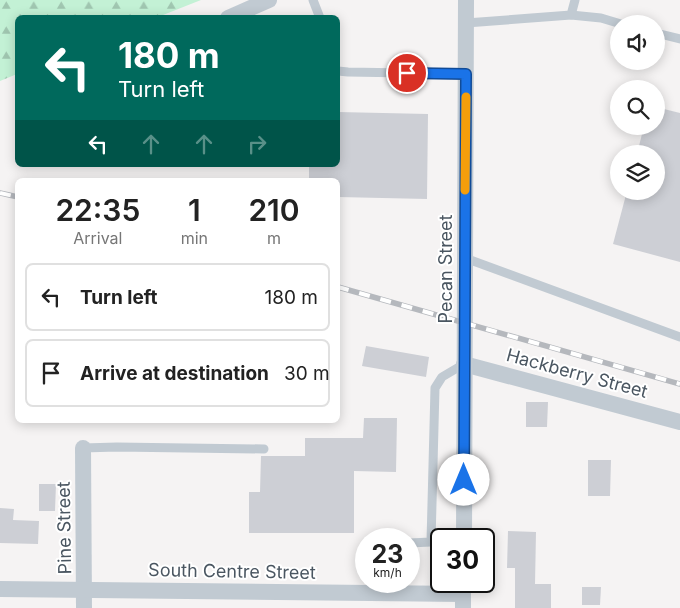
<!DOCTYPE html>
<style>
:root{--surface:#fff;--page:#f2f2f2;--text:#222;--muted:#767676;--line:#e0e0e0}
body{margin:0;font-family:Inter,sans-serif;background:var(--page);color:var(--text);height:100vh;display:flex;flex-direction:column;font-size:19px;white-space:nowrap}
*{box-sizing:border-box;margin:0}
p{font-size:16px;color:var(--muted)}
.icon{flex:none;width:28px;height:28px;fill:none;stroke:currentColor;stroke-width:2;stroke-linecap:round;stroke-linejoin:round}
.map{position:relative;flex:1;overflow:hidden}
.details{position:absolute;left:15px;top:178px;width:325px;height:245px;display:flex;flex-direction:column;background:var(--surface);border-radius:8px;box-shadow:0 2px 12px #0003}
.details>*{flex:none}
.guide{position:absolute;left:15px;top:15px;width:325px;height:152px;border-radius:8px;box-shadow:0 2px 12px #0003;background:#00695c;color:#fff;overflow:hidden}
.controls{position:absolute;left:610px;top:15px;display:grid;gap:10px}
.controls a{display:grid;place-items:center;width:55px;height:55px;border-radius:50%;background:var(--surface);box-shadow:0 2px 12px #0003;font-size:25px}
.speed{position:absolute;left:355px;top:528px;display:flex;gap:10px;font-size:25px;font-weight:700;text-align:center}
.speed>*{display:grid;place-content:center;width:65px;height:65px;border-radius:50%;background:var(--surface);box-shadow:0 2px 12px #0003;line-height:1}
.speed small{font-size:12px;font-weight:400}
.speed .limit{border:2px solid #111;border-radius:8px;background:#fff;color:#111}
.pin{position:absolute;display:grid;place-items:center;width:42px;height:42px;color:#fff;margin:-21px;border:2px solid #fff;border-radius:50%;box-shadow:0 1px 5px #0007}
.me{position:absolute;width:55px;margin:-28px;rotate:0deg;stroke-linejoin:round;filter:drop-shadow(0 0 4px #0008)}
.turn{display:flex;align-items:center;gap:18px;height:105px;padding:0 20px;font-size:22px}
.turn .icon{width:65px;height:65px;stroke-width:2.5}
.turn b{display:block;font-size:35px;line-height:42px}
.lanes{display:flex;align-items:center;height:48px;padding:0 20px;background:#0003;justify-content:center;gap:25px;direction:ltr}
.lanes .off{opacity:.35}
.eta{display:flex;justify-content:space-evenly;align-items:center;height:85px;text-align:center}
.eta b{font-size:30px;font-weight:600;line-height:35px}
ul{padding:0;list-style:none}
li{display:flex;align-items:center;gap:15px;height:68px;margin:0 10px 8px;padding:0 10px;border:2px solid var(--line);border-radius:8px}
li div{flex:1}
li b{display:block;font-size:19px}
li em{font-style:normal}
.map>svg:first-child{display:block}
.forest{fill:url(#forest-firs)}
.building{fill:#cdcfd5}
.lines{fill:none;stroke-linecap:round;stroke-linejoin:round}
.lane{stroke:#c1cad2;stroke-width:9}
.street{stroke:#c1cad2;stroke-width:16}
.rail-casing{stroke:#b5b8bd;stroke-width:5.5}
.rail{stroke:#fff;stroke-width:4;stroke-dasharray:11;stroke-linecap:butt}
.route-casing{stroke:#114b97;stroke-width:12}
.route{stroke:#1a73e8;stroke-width:9}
.slow{stroke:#f59e0b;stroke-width:9}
.labels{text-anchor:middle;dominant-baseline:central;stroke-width:4;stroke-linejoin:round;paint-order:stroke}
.street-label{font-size:18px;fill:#4a5661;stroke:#fff}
</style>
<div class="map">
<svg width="680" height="608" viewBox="0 0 680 608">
<defs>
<pattern id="forest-firs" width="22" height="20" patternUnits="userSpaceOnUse" patternTransform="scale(1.25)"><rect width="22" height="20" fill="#c3f1d5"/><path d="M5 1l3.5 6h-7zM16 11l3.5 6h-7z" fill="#a0c6b0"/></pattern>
</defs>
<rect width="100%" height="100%" fill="#f5f3f3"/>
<!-- forest -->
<polygon class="forest" points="0,0 201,0 158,17 18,18 17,74 0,81"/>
<!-- building -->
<g class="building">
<polygon points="656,107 680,113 680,262 613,244 627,191 656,191 656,154 637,154 644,126 656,126"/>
<polygon points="338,112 428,114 427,199 338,197 338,180 309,180 309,165 338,165"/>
<polygon points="366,346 429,357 426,377 362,366"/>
<polygon points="526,402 548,402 547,427 526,427"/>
<polygon points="364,418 397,418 396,472 354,471 354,533 249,533 249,492 260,492 261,456 305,456 305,438 363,438"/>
<polygon points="588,460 611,460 610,496 588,496"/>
<polygon points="39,484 56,484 55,511 39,511"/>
<polygon points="0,508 14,509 13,520 39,521 38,544 0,543"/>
<polygon points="508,531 536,532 535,584 551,584 551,608 515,608 515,568 507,568"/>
<polygon points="582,587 601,587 600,605 582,605"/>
</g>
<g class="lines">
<!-- lane -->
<g class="lane">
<polyline points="313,0 320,18"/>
<polyline points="571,15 601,18 621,24"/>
<polyline points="466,23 571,15 575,0"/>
<polyline points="656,33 680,39"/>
<polyline points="338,71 348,72 466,74"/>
<polyline points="465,258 680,337"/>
<polyline points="83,448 117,447 264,449"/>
<polyline points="409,543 431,542 435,388 442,377 464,364"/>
</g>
<!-- street -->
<g class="street">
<polyline points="228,18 269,0"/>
<polyline points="464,364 680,422"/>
<polyline points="83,448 84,608"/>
<polyline points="464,539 466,0"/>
<polyline points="0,589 463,594"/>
<polyline points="463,608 463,581"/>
</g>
<!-- rail casing -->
<g class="rail-casing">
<g id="rail">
<polyline points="0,193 18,197"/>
<polyline points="338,287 680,384"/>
</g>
</g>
<!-- rail -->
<use href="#rail" class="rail"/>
</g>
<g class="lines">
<!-- route casing -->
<g class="route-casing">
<polyline id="route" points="407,73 466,74 464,480"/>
</g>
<!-- route -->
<use href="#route" class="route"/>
<!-- slow -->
<polyline class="slow" points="465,190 466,97"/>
</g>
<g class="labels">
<!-- street labels -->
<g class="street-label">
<text transform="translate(445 269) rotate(-90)">Pecan Street</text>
<text transform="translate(577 373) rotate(15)">Hackberry Street</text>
<text transform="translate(64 528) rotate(-91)">Pine Street</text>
<text transform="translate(232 571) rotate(1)">South Centre Street</text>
</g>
</g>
</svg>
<div class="controls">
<a><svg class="icon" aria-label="sound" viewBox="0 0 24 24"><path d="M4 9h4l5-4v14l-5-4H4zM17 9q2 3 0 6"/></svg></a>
<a><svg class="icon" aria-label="search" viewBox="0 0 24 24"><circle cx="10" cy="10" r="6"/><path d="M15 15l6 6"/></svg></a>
<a><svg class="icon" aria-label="layers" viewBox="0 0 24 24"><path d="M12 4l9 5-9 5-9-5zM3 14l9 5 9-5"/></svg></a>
</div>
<div class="speed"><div>23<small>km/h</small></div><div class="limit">30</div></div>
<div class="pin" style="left:407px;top:73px;background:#d93025"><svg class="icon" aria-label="arrive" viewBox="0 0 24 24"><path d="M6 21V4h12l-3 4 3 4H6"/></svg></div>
<svg class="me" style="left:464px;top:480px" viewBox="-20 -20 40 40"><circle r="19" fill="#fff"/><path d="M0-13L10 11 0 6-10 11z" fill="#1a73e8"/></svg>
<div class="guide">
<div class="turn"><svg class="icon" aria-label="left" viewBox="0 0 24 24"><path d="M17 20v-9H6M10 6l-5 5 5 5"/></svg><div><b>180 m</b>Turn left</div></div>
<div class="lanes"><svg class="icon" aria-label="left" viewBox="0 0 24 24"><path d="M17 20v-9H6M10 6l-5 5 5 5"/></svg><svg class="icon off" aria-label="ahead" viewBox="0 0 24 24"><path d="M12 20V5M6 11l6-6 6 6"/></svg><svg class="icon off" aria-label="ahead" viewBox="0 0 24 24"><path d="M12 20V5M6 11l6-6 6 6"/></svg><svg class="icon off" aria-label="right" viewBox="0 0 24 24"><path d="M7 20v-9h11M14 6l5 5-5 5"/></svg></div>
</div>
<section class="details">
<div class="eta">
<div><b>22:35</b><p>Arrival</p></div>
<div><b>1</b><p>min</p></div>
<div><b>210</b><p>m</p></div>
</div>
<ul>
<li><svg class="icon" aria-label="left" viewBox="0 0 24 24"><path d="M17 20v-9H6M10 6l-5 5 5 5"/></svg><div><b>Turn left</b></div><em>180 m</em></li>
<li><svg class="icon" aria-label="arrive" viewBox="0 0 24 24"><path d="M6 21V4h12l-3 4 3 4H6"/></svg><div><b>Arrive at destination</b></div><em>30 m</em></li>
</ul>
</section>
</div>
